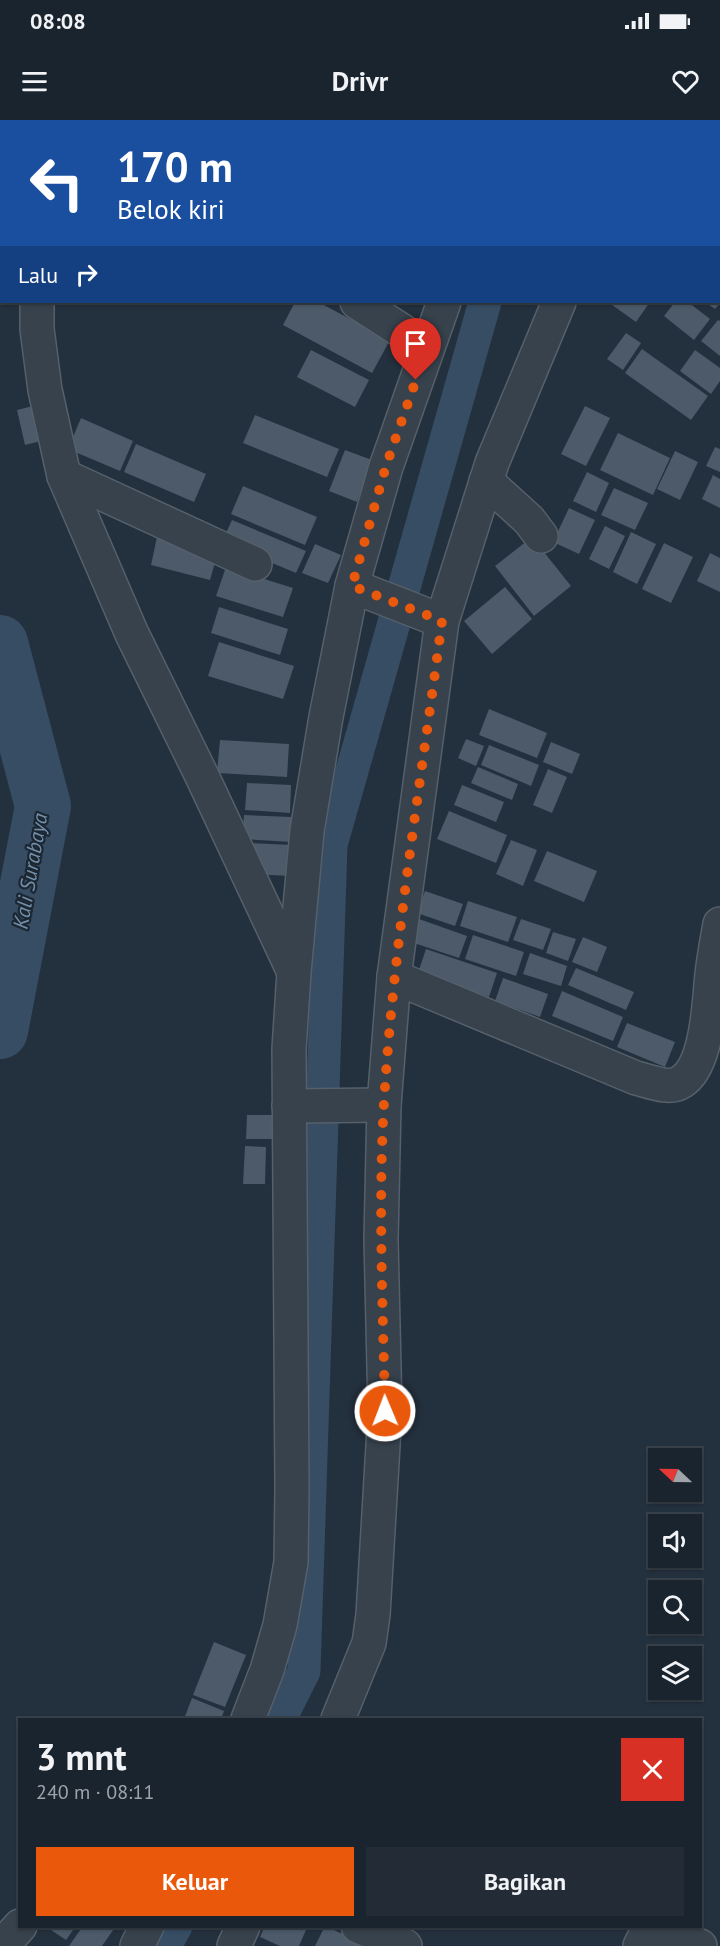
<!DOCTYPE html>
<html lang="id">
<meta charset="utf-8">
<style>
:root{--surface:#1a242e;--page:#232c36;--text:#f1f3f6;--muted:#9fa4aa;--line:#38414a;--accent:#ea580c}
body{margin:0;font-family:"PT Sans",sans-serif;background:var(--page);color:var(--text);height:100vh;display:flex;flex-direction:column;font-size:22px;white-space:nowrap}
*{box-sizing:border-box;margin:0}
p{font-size:20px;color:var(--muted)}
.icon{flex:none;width:33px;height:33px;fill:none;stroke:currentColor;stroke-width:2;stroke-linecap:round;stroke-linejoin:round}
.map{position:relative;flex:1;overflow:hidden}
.panel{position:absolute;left:18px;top:1598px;width:684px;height:210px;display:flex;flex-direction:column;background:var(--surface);border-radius:0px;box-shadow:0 2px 4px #0004,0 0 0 2px var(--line)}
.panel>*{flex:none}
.guide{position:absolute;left:0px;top:0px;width:720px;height:183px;box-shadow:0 2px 4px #0004,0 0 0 2px var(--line);background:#1a4fa0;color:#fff;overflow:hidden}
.needle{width:39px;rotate:292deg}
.controls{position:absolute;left:648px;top:1328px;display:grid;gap:12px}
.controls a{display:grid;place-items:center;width:54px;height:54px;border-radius:0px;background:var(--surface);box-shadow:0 2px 4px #0004,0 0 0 2px var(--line);font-size:30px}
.pin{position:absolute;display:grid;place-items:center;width:51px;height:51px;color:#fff;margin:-62px -26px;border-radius:50% 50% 50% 0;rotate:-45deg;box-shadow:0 0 6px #0007}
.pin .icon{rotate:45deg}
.me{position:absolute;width:66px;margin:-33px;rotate:359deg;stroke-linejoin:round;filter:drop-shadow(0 0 4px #0008)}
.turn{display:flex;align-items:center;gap:21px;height:126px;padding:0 18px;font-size:27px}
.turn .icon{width:78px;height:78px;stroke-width:2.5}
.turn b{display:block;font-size:42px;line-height:51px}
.then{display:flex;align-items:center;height:57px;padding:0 18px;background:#0003;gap:12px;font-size:22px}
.round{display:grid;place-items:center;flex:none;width:63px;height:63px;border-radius:0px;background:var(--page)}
.summary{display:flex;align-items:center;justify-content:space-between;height:102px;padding:0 18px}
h1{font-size:36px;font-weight:600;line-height:45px}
.primary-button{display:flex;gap:12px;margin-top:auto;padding:12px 18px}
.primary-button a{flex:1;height:69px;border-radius:0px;background:var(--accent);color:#fff;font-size:24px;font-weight:600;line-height:69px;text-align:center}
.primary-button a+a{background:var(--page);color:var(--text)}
.status{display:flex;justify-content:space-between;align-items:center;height:42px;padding:0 30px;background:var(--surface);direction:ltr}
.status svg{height:16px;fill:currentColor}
header{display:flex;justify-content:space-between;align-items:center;height:78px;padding:0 18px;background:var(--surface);font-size:27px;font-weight:600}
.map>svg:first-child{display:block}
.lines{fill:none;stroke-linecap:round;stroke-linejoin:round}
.canal{stroke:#364d64;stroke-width:33}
.river{stroke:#364d64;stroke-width:56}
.building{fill:#4c5a69}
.minor-casing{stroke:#55606b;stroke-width:36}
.minor{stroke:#37424d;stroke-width:33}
.route{stroke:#ea580c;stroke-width:10;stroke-dasharray:0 18}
.labels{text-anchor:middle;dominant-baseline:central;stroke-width:4.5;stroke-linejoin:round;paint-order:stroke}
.water-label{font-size:21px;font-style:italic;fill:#7290ac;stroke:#1c2732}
</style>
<div class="status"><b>08:08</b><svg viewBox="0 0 49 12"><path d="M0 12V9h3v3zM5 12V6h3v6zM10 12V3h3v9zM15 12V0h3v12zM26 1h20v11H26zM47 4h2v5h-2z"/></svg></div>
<header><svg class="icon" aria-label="menu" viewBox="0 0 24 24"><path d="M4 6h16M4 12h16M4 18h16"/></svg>Drivr<svg class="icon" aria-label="heart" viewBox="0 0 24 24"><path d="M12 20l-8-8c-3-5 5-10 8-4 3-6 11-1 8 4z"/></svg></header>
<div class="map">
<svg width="720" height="1826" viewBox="0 0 720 1826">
<rect width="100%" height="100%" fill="#23303d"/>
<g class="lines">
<!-- canal -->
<g class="canal">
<polyline points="594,2 595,0"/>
<polyline points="280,1599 304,1551 331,725 485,182"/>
<polyline points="165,1826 176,1806"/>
</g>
<!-- river -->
<polyline class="river" points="0,523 43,686 0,911"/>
</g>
<!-- building -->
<g class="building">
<polygon points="295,182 318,182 390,220 372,253 283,205"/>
<polygon points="608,182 650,182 636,202"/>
<polygon points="675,182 688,182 710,199 694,220 664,196"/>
<polygon points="705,182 720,182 720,183 715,189"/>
<polygon points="718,200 720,201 720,236 701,221"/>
<polygon points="626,213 641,223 623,250 607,239"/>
<polygon points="642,229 708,276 691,300 625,253"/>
<polygon points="311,230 369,260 355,287 297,257"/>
<polygon points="695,230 720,248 720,261 711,274 680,251"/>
<polygon points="41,284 49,319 25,325 17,290"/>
<polygon points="585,286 610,298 586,346 561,334"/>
<polygon points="255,295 339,329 327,357 243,323"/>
<polygon points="81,298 133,321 120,351 68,329"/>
<polygon points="618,313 670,338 653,375 600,350"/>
<polygon points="136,324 206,354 194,382 124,352"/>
<polygon points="715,327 720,329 720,352 706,346"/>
<polygon points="345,330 372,340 357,382 329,371"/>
<polygon points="675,331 698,342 680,380 657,369"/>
<polygon points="587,352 609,363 596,392 573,381"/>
<polygon points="713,355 720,359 720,388 702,379"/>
<polygon points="243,366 317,397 305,425 231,394"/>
<polygon points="614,368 648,383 635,410 601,395"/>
<polygon points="569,388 595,400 579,434 553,422"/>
<polygon points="232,400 306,431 296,453 222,422"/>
<polygon points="605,406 625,416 609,449 589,439"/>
<polygon points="631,412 656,424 637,464 613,452"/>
<polygon points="157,417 218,432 210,460 151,445"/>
<polygon points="532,417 571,466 534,496 495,446"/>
<polygon points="664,423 693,437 671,483 642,469"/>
<polygon points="315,424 341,435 328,463 302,453"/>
<polygon points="710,433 720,438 720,472 697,461"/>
<polygon points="226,447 293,468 283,497 216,476"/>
<polygon points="505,467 532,499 492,534 464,501"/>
<polygon points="219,487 288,509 280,535 211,513"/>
<polygon points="219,522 294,546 283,579 208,556"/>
<polygon points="489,589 547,613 537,638 479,615"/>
<polygon points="466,619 484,626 476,646 458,638"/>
<polygon points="220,620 289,624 287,657 217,653"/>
<polygon points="551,622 580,634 572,654 543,642"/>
<polygon points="489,625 539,645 531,666 481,645"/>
<polygon points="478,647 518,664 512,680 471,663"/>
<polygon points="548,649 567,657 552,693 533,685"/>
<polygon points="247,663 291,665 290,693 245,690"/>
<polygon points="462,665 504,682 496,702 454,685"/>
<polygon points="449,691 507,715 496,743 437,719"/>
<polygon points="244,695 292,697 291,722 242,719"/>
<polygon points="511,720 537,730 523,766 496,754"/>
<polygon points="251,723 293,725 291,756 249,754"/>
<polygon points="547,731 597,751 584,782 534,761"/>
<polygon points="425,771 463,784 455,806 417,793"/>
<polygon points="468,781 517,797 508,822 460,806"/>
<polygon points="419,799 467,816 459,838 411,822"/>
<polygon points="521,799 551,809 543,830 513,820"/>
<polygon points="553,812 576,819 568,841 546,833"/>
<polygon points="473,815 524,832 516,856 465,839"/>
<polygon points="583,817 607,827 597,852 572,842"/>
<polygon points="426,829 497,853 489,877 418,853"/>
<polygon points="530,833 567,846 561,866 523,854"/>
<polygon points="576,848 634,872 626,890 568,865"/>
<polygon points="503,858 548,874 540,897 495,881"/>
<polygon points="562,871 623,897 613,921 552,896"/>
<polygon points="627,903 675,922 665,947 617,927"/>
<polygon points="247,995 273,995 272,1019 246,1019"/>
<polygon points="245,1026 266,1027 265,1064 243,1064"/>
<polygon points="214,1522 246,1535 225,1587 193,1575"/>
<polygon points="192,1578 224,1591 221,1599 184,1599"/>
<polygon points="45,1806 76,1806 66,1820"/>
<polygon points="83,1806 116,1806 102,1826 69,1826"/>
<polygon points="265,1806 298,1806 306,1810 299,1826 280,1826 260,1817"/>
<polygon points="325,1806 369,1826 315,1826"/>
</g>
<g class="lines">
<!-- minor casing -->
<g class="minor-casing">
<g id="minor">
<polyline points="89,2 90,0"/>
<polyline points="551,2 552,0"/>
<polyline points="687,2 688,0"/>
<polyline points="718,124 720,125"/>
<polyline points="37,182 37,209 45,270 64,356 132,514 201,654 293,850"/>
<polyline points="357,182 427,227"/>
<polyline points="64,356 255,444"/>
<polyline points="486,361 529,400 541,416"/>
<polyline points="352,466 442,501"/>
<path d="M394 857 636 958C649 961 669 970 681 962 708 946 709 881 712 854 714 837 717 820 720 804"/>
<polyline points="289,986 384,985"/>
<polyline points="248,1599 267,1550 280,1505 291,1442 292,1369 289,929 294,852 307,711 326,597 352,466 386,347 444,182"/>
<polyline points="338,1599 369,1523 373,1495 385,1291 381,1119 384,985 394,857 442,501 492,343 559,182"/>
<polyline points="358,1806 405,1826"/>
<polyline points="2,1826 20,1806"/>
<polyline points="137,1826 147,1806"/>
<polyline points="234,1826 243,1806"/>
<polyline points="640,1826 650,1807 700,1826"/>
</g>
</g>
<!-- minor -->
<use href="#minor" class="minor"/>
</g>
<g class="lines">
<!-- route -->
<path class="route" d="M385 1291C383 1188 378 1085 384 982 394 821 421 661 442 501L352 466 386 346 416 260"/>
</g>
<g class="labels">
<!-- water labels -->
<g class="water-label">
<text transform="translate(30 751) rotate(-80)">Kali Surabaya</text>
</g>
</g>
</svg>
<div class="controls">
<a><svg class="needle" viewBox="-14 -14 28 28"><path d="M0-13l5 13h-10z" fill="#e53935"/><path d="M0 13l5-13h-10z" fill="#9fa4aa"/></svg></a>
<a><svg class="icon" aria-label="sound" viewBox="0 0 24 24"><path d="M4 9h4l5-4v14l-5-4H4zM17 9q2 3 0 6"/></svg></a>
<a><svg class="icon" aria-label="search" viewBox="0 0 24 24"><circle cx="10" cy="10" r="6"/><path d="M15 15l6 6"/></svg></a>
<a><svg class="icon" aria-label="layers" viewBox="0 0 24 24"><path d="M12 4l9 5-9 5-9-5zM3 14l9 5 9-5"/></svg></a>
</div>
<div class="pin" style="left:416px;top:260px;background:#d93025"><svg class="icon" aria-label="arrive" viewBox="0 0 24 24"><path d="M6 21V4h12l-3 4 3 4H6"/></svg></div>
<svg class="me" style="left:385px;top:1291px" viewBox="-20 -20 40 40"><circle r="17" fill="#ea580c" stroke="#fff" stroke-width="3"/><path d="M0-11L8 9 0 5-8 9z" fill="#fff"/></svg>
<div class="guide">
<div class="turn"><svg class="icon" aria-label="left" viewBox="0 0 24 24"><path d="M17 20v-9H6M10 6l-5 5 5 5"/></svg><div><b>170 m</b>Belok kiri</div></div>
<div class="then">Lalu<svg class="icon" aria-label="right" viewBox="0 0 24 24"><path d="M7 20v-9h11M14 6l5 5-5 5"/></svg></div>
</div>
<section class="panel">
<div class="summary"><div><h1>3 mnt</h1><p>240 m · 08:11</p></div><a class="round" style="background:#d93025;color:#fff"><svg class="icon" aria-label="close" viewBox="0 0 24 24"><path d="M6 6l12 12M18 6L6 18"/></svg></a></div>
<div class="primary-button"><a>Keluar</a><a>Bagikan</a></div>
</section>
</div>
